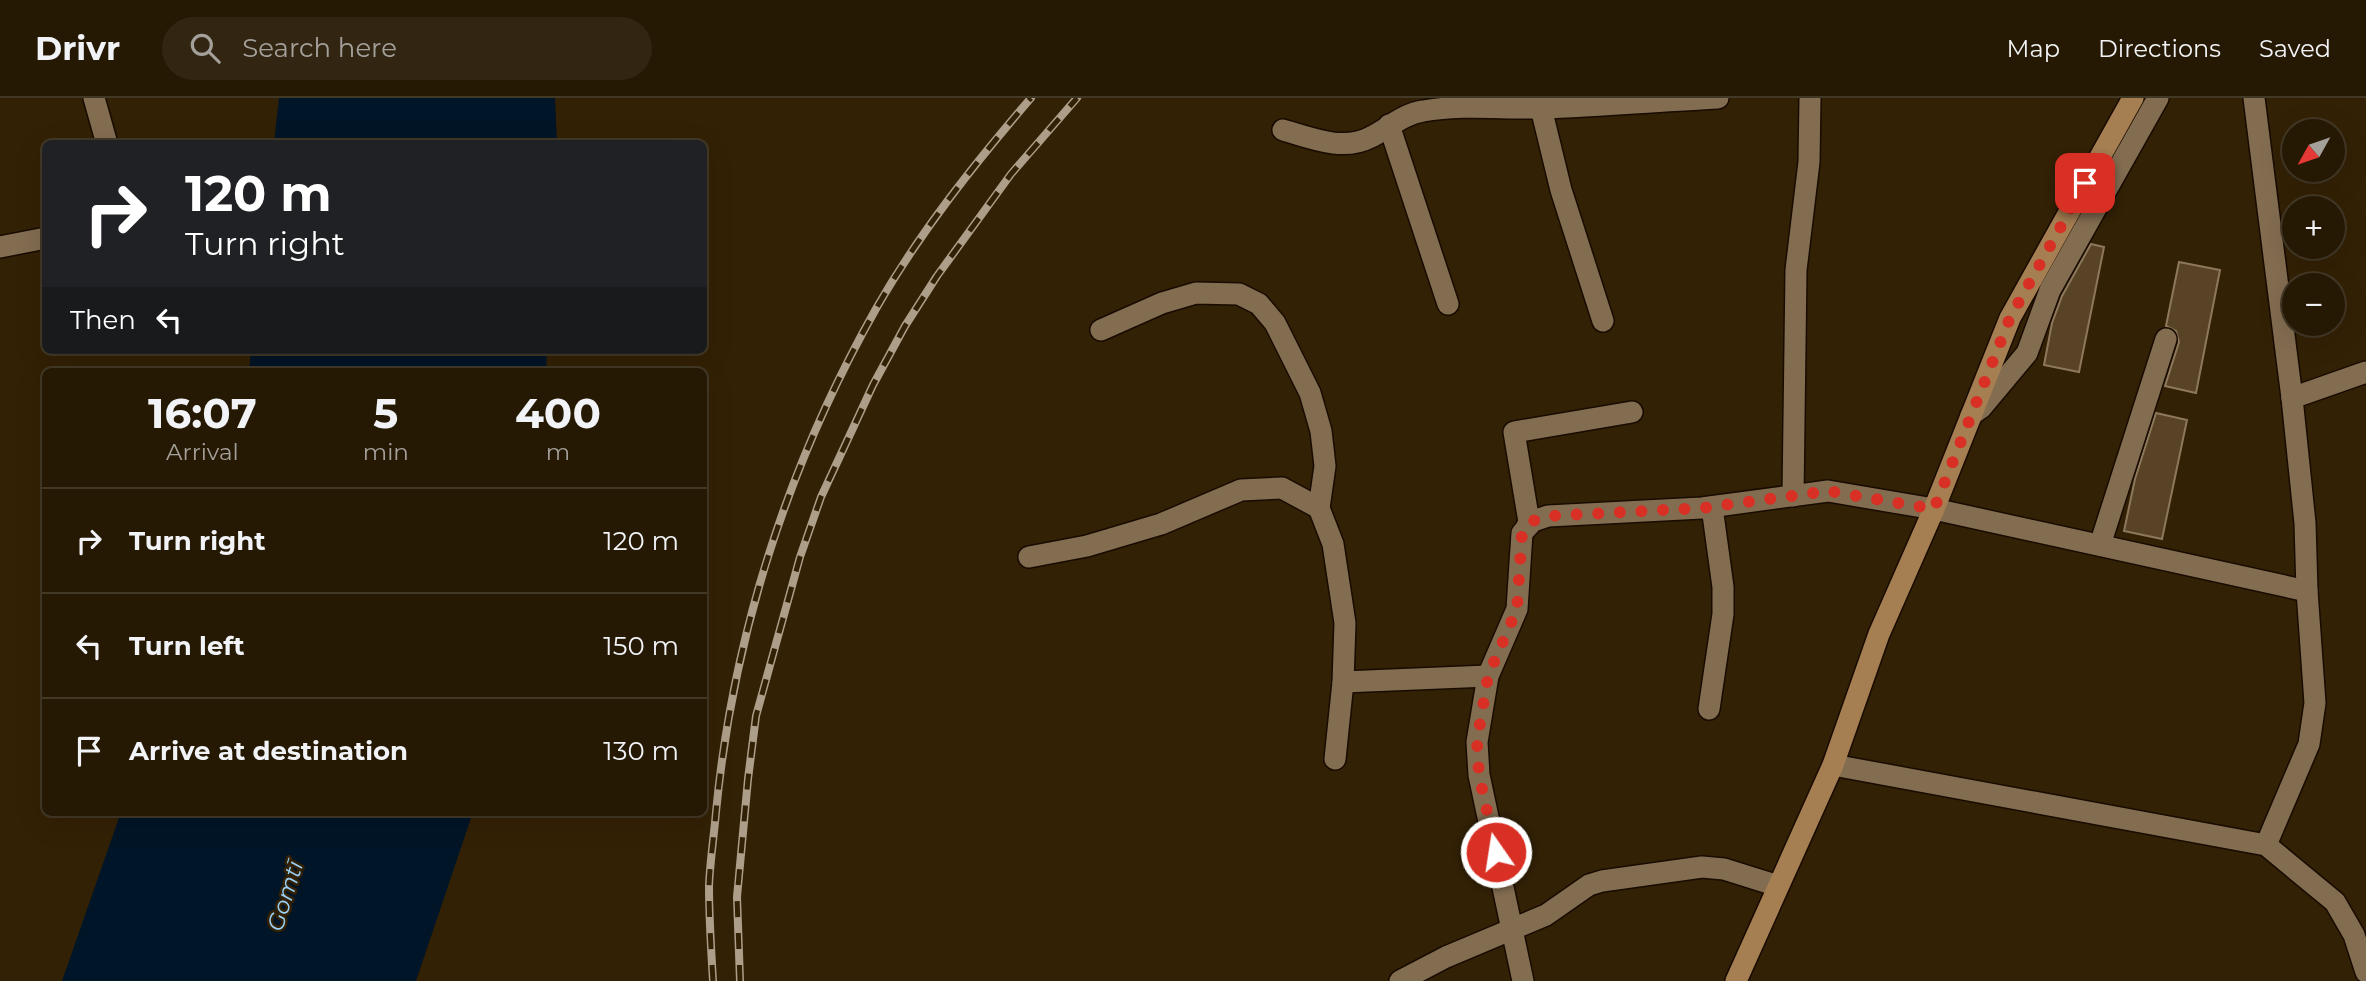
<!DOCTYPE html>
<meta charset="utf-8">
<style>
:root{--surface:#261904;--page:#322613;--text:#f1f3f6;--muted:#a4a09a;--line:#423826}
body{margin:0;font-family:Montserrat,sans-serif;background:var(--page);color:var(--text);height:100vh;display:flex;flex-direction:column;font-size:26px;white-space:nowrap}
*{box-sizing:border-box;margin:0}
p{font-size:23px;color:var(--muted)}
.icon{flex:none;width:38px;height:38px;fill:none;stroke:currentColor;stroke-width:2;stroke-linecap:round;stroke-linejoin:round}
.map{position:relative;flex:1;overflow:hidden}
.drawer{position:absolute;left:42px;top:270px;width:665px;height:448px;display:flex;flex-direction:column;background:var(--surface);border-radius:10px;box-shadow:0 7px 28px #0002,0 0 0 2px var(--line)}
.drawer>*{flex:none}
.hud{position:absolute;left:42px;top:42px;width:665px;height:214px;border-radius:10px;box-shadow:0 7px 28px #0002,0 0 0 2px var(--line);background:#202124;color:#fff;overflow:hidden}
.needle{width:46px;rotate:230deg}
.controls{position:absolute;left:2282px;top:21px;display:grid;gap:14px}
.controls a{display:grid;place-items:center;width:63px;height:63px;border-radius:50%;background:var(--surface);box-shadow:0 7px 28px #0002,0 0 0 2px var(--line);font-size:35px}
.pin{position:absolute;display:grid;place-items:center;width:60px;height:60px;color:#fff;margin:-30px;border-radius:14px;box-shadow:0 4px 10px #0006}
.me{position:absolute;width:77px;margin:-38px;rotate:347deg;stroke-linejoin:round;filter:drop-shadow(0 0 5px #0008)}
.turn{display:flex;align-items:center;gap:24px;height:147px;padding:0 28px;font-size:32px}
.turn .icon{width:91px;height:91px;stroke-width:2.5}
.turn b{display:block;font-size:49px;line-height:60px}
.then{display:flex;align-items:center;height:66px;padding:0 28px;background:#0003;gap:14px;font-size:26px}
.eta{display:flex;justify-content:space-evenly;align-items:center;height:119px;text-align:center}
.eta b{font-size:42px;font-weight:700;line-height:49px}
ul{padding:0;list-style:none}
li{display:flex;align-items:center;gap:21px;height:105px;padding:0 28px;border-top:2px solid var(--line)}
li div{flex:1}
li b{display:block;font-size:26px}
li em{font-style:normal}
header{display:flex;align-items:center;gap:42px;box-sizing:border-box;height:98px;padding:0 35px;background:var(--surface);border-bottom:2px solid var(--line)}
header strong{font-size:33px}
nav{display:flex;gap:38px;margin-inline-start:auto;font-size:24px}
.search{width:490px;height:63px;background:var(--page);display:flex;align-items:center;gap:18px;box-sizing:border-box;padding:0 24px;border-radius:38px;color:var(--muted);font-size:26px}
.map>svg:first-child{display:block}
.water{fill:#001527}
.building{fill:#584327;stroke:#8e785b;stroke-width:2}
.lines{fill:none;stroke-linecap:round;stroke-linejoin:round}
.street-casing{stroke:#180b00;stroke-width:24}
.secondary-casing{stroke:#180b00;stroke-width:24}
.street{stroke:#836d51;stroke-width:21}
.secondary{stroke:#a57e52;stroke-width:21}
.rail-casing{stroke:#ad9e89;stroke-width:8}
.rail{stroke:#332105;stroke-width:5;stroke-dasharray:16;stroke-linecap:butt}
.route{stroke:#d93025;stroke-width:12;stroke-dasharray:0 21.6}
.labels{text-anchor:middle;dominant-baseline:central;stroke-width:5;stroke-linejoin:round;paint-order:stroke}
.water-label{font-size:23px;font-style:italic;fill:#97cff7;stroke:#332105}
</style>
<header>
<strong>Drivr</strong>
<div class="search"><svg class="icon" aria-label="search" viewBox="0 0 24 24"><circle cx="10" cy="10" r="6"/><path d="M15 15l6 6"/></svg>Search here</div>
<nav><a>Map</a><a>Directions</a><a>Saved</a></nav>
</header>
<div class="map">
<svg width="2366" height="883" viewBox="0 0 2366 883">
<rect width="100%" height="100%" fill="#332105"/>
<!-- water -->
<g class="water">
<polygon points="279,0 555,0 557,45 274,45"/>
<polygon points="251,252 547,252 546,273 249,273"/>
<polygon points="121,714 473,714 416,883 62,883"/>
</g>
<!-- building -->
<g class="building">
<polygon points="2091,146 2104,149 2079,274 2044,267 2052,225 2062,198"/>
<polygon points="2179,164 2220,172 2196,295 2165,288 2179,244 2176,233 2166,228"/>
<polygon points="2156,315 2187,322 2162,441 2124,433 2135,381"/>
</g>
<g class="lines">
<!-- street casing -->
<g class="street-casing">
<g id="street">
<polyline points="94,0 107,46"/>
<polyline points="2254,0 2292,300 2305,425 2307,493 2315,605 2309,646 2266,747"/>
<polyline points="1541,10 1561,92 1603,223"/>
<polyline points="1389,27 1448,206"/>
<path d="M1283 32C1311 40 1343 54 1371 39 1389 30 1403 16 1423 13 1462 6 1502 11 1541 10 1600 8 1659 3 1718 0"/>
<polyline points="0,149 46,140"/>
<polyline points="1101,232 1162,205 1196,195 1239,196 1259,206 1275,225 1310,295 1321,333 1325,368 1319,410"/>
<polyline points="2292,300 2366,274"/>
<polyline points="1971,317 1981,310 2027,255 2050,192 2158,0"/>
<polyline points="1793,398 1796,172 1809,64 1810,0"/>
<polyline points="1527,428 1529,424 1514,334 1632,314"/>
<polyline points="2100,447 2166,241"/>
<polyline points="1029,459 1087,448 1161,426 1241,392 1282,390 1319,410 1333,446 1345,525 1343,584 1335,661"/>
<polyline points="1343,584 1488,578"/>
<polyline points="1709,611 1723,516 1723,489 1712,409"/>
<polyline points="1833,667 2266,747 2335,804 2354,837 2366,874"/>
<polyline points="1400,883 1446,859 1546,817 1589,787 1602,783 1702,769 1724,771 1778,788"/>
<polyline points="1523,883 1479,677 1477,644 1488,578 1517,511 1522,435 1533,423 1548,418 1702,410 1828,393 1934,411 2307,493"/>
</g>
</g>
<!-- secondary casing -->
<g class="secondary-casing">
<polyline id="secondary" points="1736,883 1833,667 1879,536 1934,411 2010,220 2133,0"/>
</g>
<!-- street -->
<use href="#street" class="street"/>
<!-- secondary -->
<use href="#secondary" class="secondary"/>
<!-- rail casing -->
<g class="rail-casing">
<g id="rail">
<path d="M713 883C711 851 709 819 709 788 710 763 714 738 716 714 733 536 789 364 877 209 920 134 975 65 1031 0"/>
<polyline points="740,883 737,799 748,681 756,618 800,459 821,399 873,287 905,228 937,178 1011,76 1077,0"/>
</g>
</g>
<!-- rail -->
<use href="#rail" class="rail"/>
</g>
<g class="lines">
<!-- route -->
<polyline class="route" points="1496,754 1479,677 1477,644 1488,578 1517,511 1522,435 1533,423 1548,418 1702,410 1828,393 1934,411 2010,220 2085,85"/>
</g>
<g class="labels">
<!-- water labels -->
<g class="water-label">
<text transform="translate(285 798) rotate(-73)">Gomtī</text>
</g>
</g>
</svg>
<div class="controls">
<a><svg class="needle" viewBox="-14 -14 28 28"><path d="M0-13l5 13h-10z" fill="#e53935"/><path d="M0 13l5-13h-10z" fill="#a4a09a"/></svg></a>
<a>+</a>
<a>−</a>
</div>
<div class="pin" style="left:2085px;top:85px;background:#d93025"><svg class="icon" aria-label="arrive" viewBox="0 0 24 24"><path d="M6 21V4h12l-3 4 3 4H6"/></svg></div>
<svg class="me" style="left:1496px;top:754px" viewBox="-20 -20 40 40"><circle r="17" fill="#d93025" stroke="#fff" stroke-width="3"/><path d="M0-11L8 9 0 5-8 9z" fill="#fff"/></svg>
<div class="hud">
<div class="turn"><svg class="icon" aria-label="right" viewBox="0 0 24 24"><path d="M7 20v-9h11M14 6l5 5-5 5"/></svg><div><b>120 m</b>Turn right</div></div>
<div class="then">Then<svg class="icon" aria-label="left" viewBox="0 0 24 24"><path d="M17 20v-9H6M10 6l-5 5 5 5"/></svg></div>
</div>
<section class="drawer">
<div class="eta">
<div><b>16:07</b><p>Arrival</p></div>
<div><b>5</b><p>min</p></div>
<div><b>400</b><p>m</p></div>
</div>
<ul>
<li><svg class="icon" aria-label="right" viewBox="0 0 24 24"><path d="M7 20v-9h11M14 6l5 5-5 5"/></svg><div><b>Turn right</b></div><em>120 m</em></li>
<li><svg class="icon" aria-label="left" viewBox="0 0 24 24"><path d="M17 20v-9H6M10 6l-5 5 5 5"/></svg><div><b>Turn left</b></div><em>150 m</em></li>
<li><svg class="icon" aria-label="arrive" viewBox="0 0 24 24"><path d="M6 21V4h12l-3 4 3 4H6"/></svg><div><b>Arrive at destination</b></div><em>130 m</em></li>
</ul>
</section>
</div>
